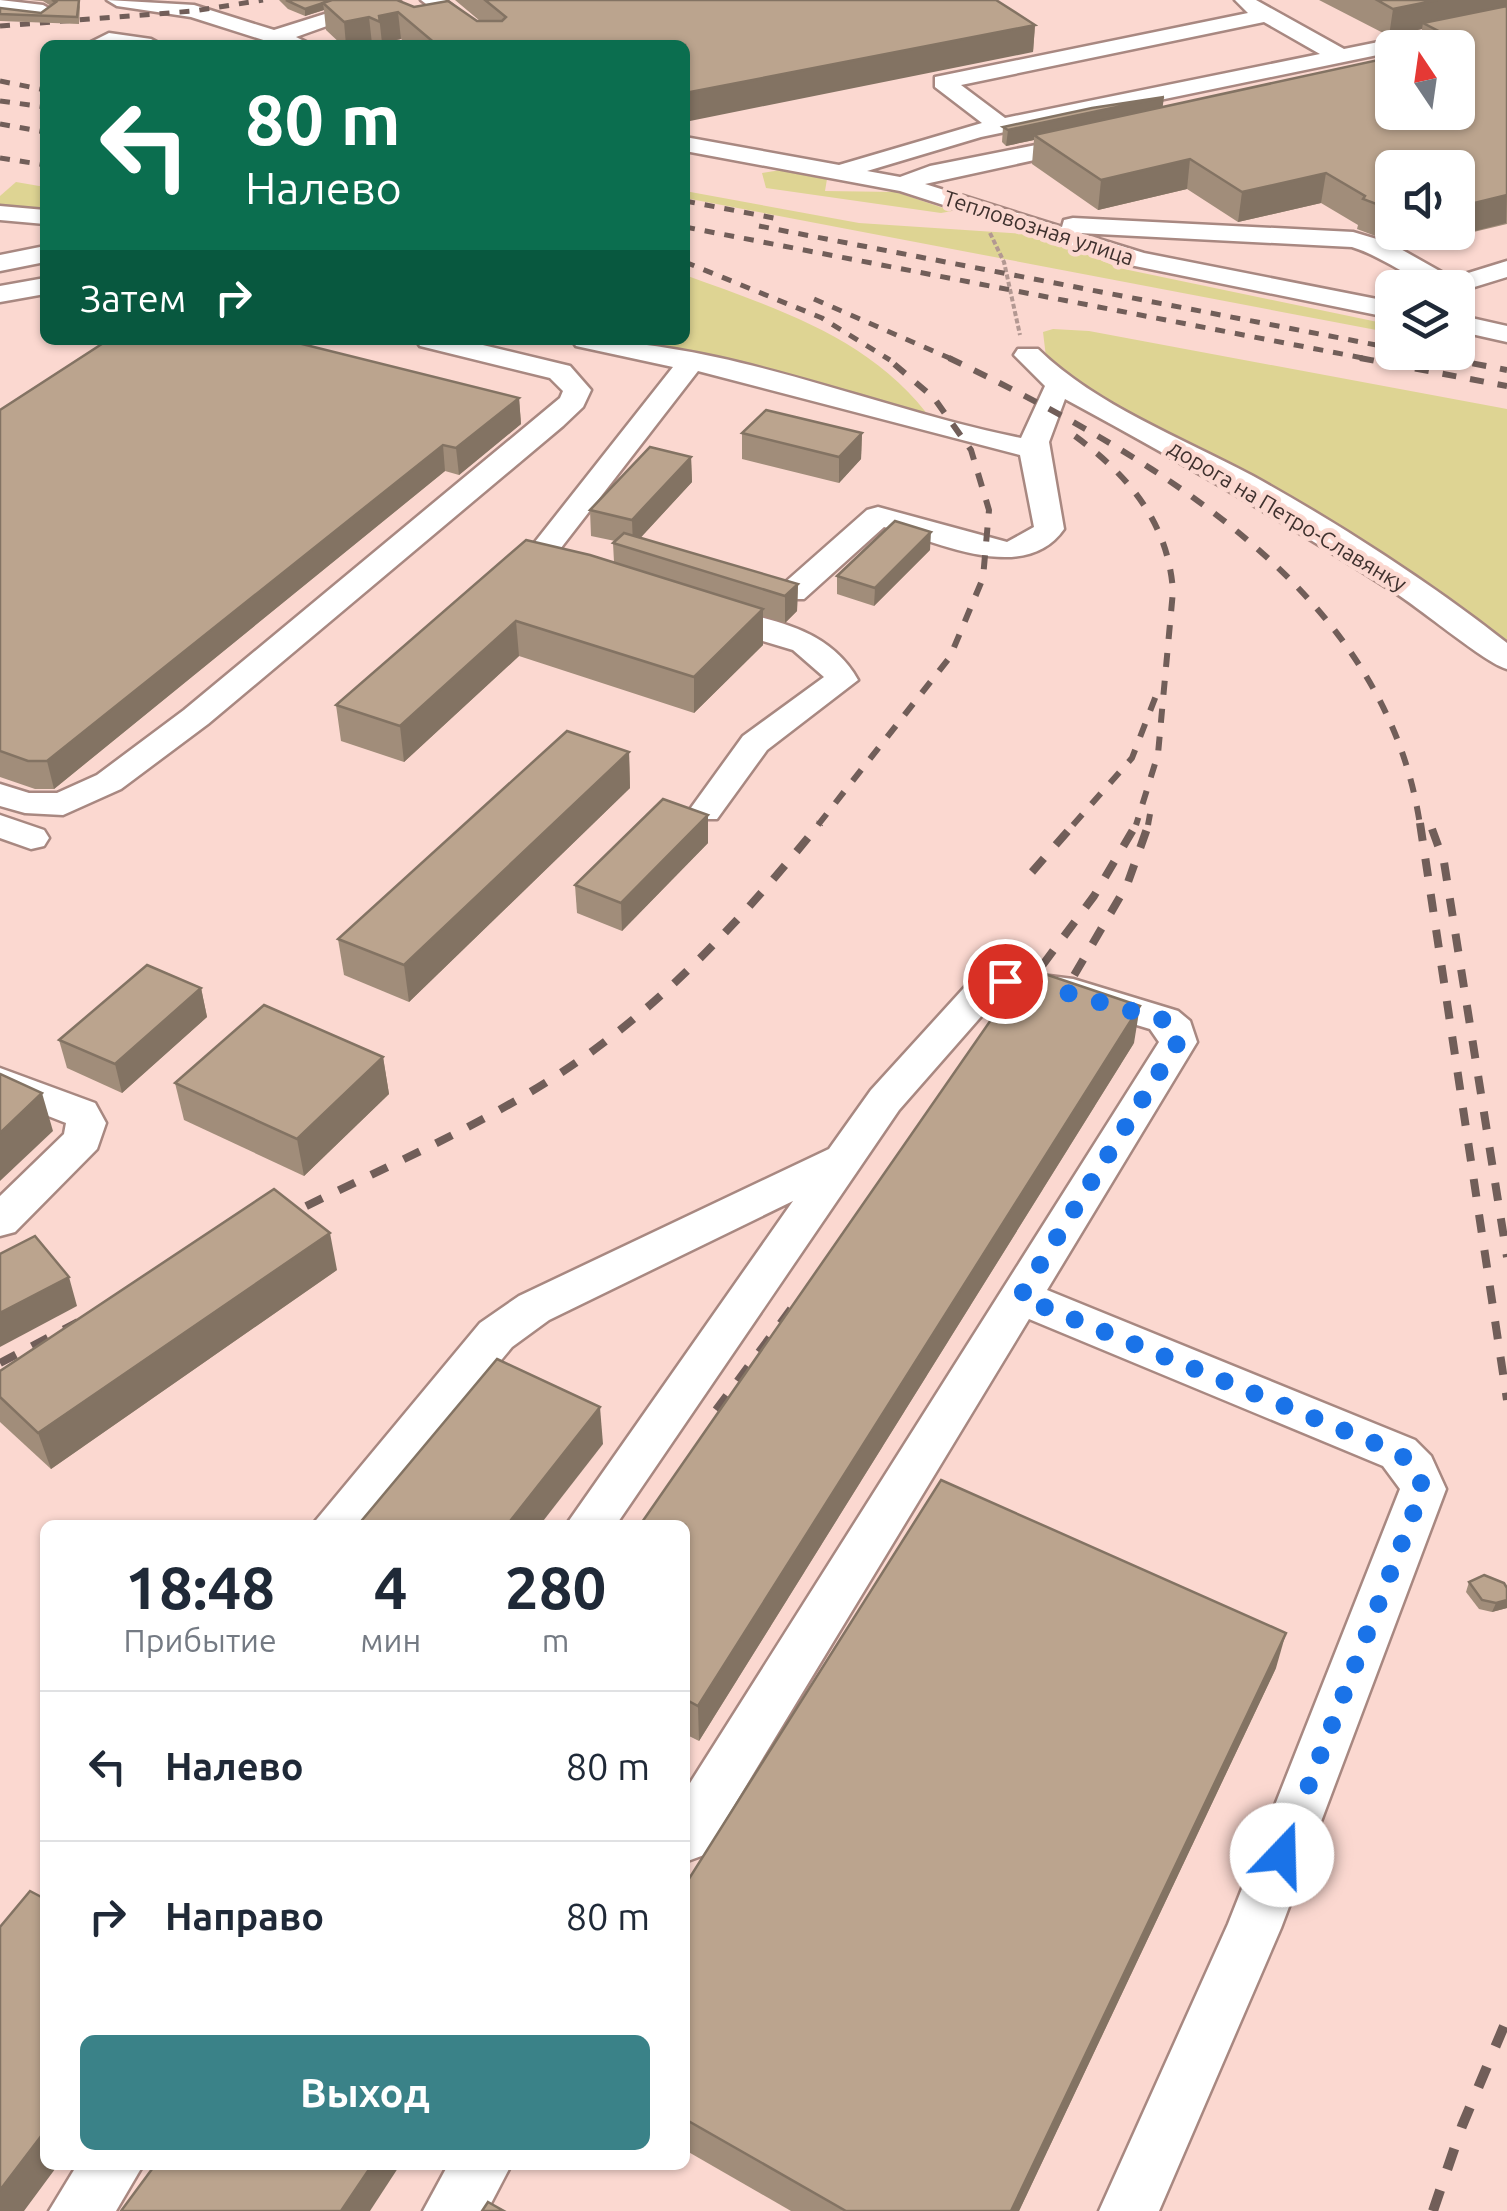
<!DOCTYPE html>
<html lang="ru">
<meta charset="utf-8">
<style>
:root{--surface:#fff;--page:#f6f6f7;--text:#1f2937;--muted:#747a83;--line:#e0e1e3;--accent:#3a8288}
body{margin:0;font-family:Ubuntu,sans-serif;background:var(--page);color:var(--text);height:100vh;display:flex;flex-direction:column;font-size:38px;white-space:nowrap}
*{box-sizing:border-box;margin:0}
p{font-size:32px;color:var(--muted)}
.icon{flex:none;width:55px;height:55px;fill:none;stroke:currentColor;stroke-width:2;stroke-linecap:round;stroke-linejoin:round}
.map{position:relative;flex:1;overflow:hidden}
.sheet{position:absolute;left:40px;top:1520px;width:650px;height:650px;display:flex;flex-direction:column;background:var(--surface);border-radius:15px;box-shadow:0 2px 8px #0004}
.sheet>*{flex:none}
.guide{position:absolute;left:40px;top:40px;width:650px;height:305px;border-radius:15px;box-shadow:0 2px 8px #0004;background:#0b6e4f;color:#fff;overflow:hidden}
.needle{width:65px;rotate:347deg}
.controls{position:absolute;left:1375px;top:30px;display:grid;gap:20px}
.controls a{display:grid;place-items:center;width:100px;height:100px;border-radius:15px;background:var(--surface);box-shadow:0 2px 8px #0004;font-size:50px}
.pin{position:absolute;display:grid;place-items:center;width:85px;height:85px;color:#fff;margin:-42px;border:5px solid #fff;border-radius:50%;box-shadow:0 2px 10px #0007}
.me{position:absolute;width:110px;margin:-55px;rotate:21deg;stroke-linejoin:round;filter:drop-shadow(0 0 8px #0008)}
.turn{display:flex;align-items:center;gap:35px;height:210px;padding:0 40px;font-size:45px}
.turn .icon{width:130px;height:130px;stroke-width:2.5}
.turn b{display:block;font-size:70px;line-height:85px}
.then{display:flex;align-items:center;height:95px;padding:0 40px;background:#0003;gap:20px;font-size:38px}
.eta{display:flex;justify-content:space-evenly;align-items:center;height:170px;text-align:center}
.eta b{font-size:60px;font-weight:600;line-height:70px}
.cta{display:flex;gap:20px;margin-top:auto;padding:20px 40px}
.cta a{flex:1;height:115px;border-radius:15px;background:var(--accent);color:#fff;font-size:40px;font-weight:600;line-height:115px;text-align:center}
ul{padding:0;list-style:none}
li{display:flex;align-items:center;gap:30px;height:150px;padding:0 40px;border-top:2px solid var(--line)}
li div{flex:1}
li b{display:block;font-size:38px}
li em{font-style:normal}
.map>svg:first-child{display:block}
.green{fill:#ded493}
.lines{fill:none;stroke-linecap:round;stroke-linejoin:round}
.minor-casing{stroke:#a88881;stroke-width:5}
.path{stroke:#b39892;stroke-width:4;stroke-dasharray:5 2.5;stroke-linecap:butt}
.minor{fill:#fff;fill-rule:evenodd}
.rail-far3{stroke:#715e59;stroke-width:5;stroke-dasharray:10 10;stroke-linecap:butt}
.rail-far2{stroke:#715e59;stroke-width:6;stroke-dasharray:14 14;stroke-linecap:butt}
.rail-far1{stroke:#715e59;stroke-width:8;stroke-dasharray:18 18;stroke-linecap:butt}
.rail{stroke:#715e59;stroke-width:10;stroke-dasharray:22 22;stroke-linecap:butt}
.wall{fill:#a18d7a;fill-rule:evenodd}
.shaded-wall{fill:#837363}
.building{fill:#bba48e;stroke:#837363;stroke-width:2.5}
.route{stroke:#1a73e8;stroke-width:18;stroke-dasharray:0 32.4}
.labels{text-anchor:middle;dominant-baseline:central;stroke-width:9;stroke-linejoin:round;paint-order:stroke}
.far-street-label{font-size:22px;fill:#3f312e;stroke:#fbd8d0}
</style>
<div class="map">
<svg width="1507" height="2211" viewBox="0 0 1507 2211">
<rect width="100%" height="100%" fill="#fbd8d0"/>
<!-- green -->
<g class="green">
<polygon points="787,169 821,173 827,179 825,191 896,192 952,211 941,213 766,188 762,173"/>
<polygon points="16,182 45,187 45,213 0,207 0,196"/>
<polygon points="685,191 859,223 1042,235 1119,268 1392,325 1392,333 685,198"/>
<path d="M685 275C778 309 875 339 934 423L611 340H685Z"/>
<polygon points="1053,329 1089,331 1507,409 1507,648 1208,459 1090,390 1046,357 1043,332"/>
</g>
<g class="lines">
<!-- minor casing -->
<g class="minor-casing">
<g id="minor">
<polygon points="0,0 43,5 54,11 43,17 0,12"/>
<polygon points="107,0 194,5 274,30 369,0 400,0 296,37 312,45 279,45 191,17 117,6"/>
<polygon points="421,0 445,0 504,45 479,45"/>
<path d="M1235 0H1256L1344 49 1507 16V28L1415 48H1392V52L981 137 867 171 900 177 930 166 1086 135 1094 137V147L925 184 1062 227 1064 220 1073 218 1353 232 1390 243 1452 278 1507 261V277L1458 292V288C1416 288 1391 259 1352 247L1079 233 1144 253 1392 302V318L1130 265 900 191 685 151V137L839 165 982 123 935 87V77L1248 13ZM1264 22 1320 54 1005 118 961 85Z"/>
<polygon points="109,33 151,39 162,45 85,45"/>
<polygon points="0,206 45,210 45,224 0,220"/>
<polygon points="45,246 45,262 0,271 0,255"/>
<polygon points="45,278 45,294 0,302 0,286"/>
<polygon points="1458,315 1507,326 1507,342 1458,331"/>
<polygon points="416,340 462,340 570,366 591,390 583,407 563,426 208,724 121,789 63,815 25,813 0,806 0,784 29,793 57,793 97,775 184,710 560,398 563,391 550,378 420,346"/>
<path d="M572 340C726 340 871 408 1021 438L1045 386 1014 355 1018 349H1038C1097 406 1180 437 1253 476 1338 523 1431 583 1507 643V669C1485 663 1420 608 1394 592 1285 522 1180 461 1065 399L1049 442 1064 529C1024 586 937 541 884 527L804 599H782L777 592 782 585 867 510 878 507 1007 542 1034 527 1020 455 698 371 557 553 594 574 579 583 533 567 527 552 673 367 576 346Z"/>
<path d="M711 606C767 619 828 626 858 680L767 750 717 819H693L688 812 743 736 824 677 793 650 700 622 695 615 700 608Z"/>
<polygon points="0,815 44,830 49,838 44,846 31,849 0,838"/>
<polygon points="1002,970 1073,979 1178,1011 1190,1021 1197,1042 1047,1290 1415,1440 1431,1456 1446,1489 1281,1928 1159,2211 1099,2211 1228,1924 1400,1489 1383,1466 1029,1319 704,1855 685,1862 685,1791 1159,1042 1150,1029 1047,998 999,996 899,1110 616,1525 566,1525 793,1201 549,1320 512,1347 364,1525 312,1525 480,1323 519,1296 829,1149 871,1090 973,978"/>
<polygon points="0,1068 95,1103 106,1123 97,1149 15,1232 0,1236 0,1196 64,1134 66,1123 0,1097"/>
<polygon points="77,2165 143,2165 116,2211 49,2211"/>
<polygon points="448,2165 511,2165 487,2211 423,2211"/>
</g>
</g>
<!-- path -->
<polyline class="path" points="990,233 1004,262 1020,335"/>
<!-- minor -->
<use href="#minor" class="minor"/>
<!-- rail-far3 -->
<g class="rail-far3">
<polyline points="0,26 194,11 263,0"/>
<polyline points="0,81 45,90"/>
<polyline points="0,101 45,107"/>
<polyline points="0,124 45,132"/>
<polyline points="0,158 45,165"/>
<polyline points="685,201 779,219"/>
<polyline points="759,226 1392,348"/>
<polyline points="685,227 1373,360"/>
<polyline points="685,262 822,318 890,360"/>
<polyline points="814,299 954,360"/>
<polyline points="1418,352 1458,360"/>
</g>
<!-- rail-far2 -->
<g class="rail-far2">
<path d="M949 358C1145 453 1385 587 1420 825"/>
<polyline points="1360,358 1507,386"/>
<polyline points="1445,358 1507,370"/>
<path d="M1075 436C1129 476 1168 522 1173 591L1158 754 1136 825"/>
<polyline points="818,825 950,657 983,578 989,510 971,450 934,398 887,358"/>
<polyline points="1073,825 1132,758 1157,693"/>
<polyline points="1148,825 1150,814"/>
</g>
<!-- rail-far1 -->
<g class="rail-far1">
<polyline points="1420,823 1507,1400"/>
<polyline points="1432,829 1444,862 1507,1257"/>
<polyline points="1032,872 1075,823"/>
<polyline points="1021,994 1094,896 1137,823"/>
<polyline points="1056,1006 1127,885 1149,823"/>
<path d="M274 1222C375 1171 483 1127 577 1062 671 997 748 912 820 823"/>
<polyline points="0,1363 78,1322"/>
<polyline points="716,1410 791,1309"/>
</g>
<!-- rail -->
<polyline class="rail" points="1433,2211 1462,2126 1507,2019"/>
</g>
<!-- wall -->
<g class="wall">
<polygon points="29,0 79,0 80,7 79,24 0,21 0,8 41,13 51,6 43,1"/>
<polygon points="279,0 397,0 414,7 477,21 480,21 455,0 996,0 1035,25 1033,52 685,45 408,45 401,39 382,43 382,45 342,45 326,30 324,10 305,16 288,9"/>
<path d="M1319 0H1507V224L1407 248 1357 229 1358 225 1321 203 1238 222 1187 189 1098 210 1032 164 1034 140 1006 146 1002 142 1003 127 1163 107 1458 48H1418L1422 29 1389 36ZM1392 168 1458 232H1392Z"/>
<polygon points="519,398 521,424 459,475 445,471 54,789 35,789 0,777 0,410"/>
<polygon points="742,433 862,433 861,459 839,483 742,459"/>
<polygon points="691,457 692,482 640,538 798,584 797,611 785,623 763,616 763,645 694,713 519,656 404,762 341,741 336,705 614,562 613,543 615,541 591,536 590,510"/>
<polygon points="930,550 874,606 837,594 837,576"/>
<polygon points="629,752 630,788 409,1002 344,975 338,939"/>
<polygon points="708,815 708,843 622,931 577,913 575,885"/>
<polygon points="201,988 207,1017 122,1093 67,1068 59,1040"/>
<polygon points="1134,1043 699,1741 685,1734 685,1525"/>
<polygon points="383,1057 389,1094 304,1176 184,1120 175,1083"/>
<polygon points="337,1270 51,1469 0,1422 0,1371"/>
<polygon points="1469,1582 1507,1588 1507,1608 1492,1612 1479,1609 1466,1592"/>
<polygon points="1276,1668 1019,2211 791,2211 685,2150 685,1885"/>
</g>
<!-- shaded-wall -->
<g class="shaded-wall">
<polygon points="333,0 323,3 324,10 305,16 305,9"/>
<polygon points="1437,0 1507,0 1507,9 1423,23 1422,29 1389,36 1393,9"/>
<polygon points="398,12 401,39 382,43 379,16"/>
<polygon points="369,17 372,44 346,45 344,22"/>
<polygon points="1035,25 1033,52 685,122 685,93"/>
<polygon points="1164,97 1162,112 1034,135 1034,140 1006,146 1008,130"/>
<polygon points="1190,159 1187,189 1098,210 1101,180"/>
<polygon points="1326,173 1321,203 1238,222 1242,192"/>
<polygon points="1507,195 1506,223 1407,248 1410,232 1458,232 1458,207"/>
<polygon points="519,398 521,424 459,475 456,448"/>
<polygon points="862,433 861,459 839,483 839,457"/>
<polygon points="443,445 445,471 54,789 47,761"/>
<polygon points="691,457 692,482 633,546 632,520"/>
<polygon points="931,532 930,550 874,606 875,588"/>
<polygon points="798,584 797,611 785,623 785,596"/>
<polygon points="763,609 763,645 694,713 694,677"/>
<polygon points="516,621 519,656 404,762 400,726"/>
<polygon points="629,752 630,788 409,1002 404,965"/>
<polygon points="708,815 708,843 622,931 621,903"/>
<polygon points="201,988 207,1017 122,1093 115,1064"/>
<polygon points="1140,1006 1134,1043 699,1741 698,1706"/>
<polygon points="383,1057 389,1094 304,1176 297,1139"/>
<polygon points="42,1093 53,1131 0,1181 0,1133"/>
<polygon points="330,1233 337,1270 51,1469 38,1433"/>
<polygon points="69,1277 77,1306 0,1347 0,1313"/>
<polygon points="600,1407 603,1444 540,1525 507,1525"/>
<polygon points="1507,1600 1507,1608 1492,1612 1496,1603"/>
<polygon points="1286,1633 1276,1668 1019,2211 1011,2211"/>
<polygon points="45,2131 45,2165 58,2165 24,2211 0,2211 0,2190"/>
<polygon points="372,2165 400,2165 370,2211 341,2211"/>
</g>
<!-- building -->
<g class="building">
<polygon points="52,0 79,0 77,17 0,14 0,8 41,13 56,2"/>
<polygon points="286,0 332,0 305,9"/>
<polygon points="332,0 397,0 414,7 448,1 477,21 502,21 506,17 485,0 996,0 1035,25 685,93 685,45 437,45 398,12 379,16 380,22 369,17 344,22 323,3"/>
<polygon points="1377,0 1437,0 1393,9"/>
<polygon points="1507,6 1507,195 1458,207 1458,168 1392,168 1392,210 1363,199 1365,196 1326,173 1242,192 1190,159 1101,180 1034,135 1392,57 1392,112 1458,112 1458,48 1437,48 1453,44 1449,42 1456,40 1423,23"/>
<polygon points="1164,97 1008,130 1003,127 1092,108"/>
<polygon points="108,340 286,340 519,398 456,448 443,445 47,761 28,761 0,751 0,410"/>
<polygon points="766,410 862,433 839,457 742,433"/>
<polygon points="650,447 691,457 632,520 590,510"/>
<polygon points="895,521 931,532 875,588 837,576"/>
<polygon points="624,533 798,584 785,596 613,543"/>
<polygon points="526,540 590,555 763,609 694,677 516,621 400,726 336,705"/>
<polygon points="567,731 629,752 404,965 338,939"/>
<polygon points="663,799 708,815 621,903 575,885"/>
<polygon points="147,965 201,988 115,1064 59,1040"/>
<polygon points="1027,968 1140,1006 698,1706 685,1699 685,1525 640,1525"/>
<polygon points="264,1005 383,1057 297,1139 175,1083"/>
<polygon points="0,1074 42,1093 0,1133"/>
<polygon points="274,1189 330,1233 38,1433 0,1397 0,1371"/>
<polygon points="35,1236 69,1277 0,1313 0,1254"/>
<polygon points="497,1359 600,1407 507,1525 358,1525"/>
<polygon points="941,1480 1286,1633 1011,2211 846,2211 685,2119 685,1885"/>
<polygon points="1484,1575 1504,1583 1507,1588 1507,1600 1496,1603 1482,1600 1469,1582"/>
<polygon points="30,1891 45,1899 45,2131 0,2190 0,1927"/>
<polygon points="155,2165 372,2165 341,2211 121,2211"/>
<polygon points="488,2202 504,2211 482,2211"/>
</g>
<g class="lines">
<!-- route -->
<polyline class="route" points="1005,981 1064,992 1164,1020 1176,1030 1178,1042 1020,1297 1399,1453 1415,1468 1423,1488 1282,1855"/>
</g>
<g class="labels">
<!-- far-street labels -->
<g class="far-street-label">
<text transform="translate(1039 227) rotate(18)">Тепловозная улица</text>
<text transform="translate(1288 515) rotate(31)">дорога на Петро-Славянку</text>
</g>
</g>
</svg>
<div class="controls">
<a><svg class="needle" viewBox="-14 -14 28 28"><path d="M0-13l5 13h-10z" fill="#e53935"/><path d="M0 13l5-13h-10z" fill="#747a83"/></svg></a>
<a><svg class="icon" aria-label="sound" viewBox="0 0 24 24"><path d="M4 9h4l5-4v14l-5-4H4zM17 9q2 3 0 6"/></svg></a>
<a><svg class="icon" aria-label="layers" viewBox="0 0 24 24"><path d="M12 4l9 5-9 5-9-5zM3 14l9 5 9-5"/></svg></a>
</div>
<div class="pin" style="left:1005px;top:981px;background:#d93025"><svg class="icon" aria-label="arrive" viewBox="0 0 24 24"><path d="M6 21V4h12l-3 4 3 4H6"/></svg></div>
<svg class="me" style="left:1282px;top:1855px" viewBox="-20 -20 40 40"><circle r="19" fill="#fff"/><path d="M0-13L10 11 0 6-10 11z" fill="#1a73e8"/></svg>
<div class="guide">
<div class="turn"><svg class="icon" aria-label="left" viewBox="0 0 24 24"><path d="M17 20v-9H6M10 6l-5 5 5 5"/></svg><div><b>80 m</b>Налево</div></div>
<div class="then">Затем<svg class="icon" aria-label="right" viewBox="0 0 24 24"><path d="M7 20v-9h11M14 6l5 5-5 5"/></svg></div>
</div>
<section class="sheet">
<div class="eta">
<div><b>18:48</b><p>Прибытие</p></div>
<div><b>4</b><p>мин</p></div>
<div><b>280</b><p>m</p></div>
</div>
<ul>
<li><svg class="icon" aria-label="left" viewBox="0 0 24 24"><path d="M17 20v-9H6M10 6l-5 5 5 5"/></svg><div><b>Налево</b></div><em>80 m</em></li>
<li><svg class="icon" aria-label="right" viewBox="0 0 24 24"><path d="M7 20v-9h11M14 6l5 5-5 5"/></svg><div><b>Направо</b></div><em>80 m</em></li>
</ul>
<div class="cta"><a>Выход</a></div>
</section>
</div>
